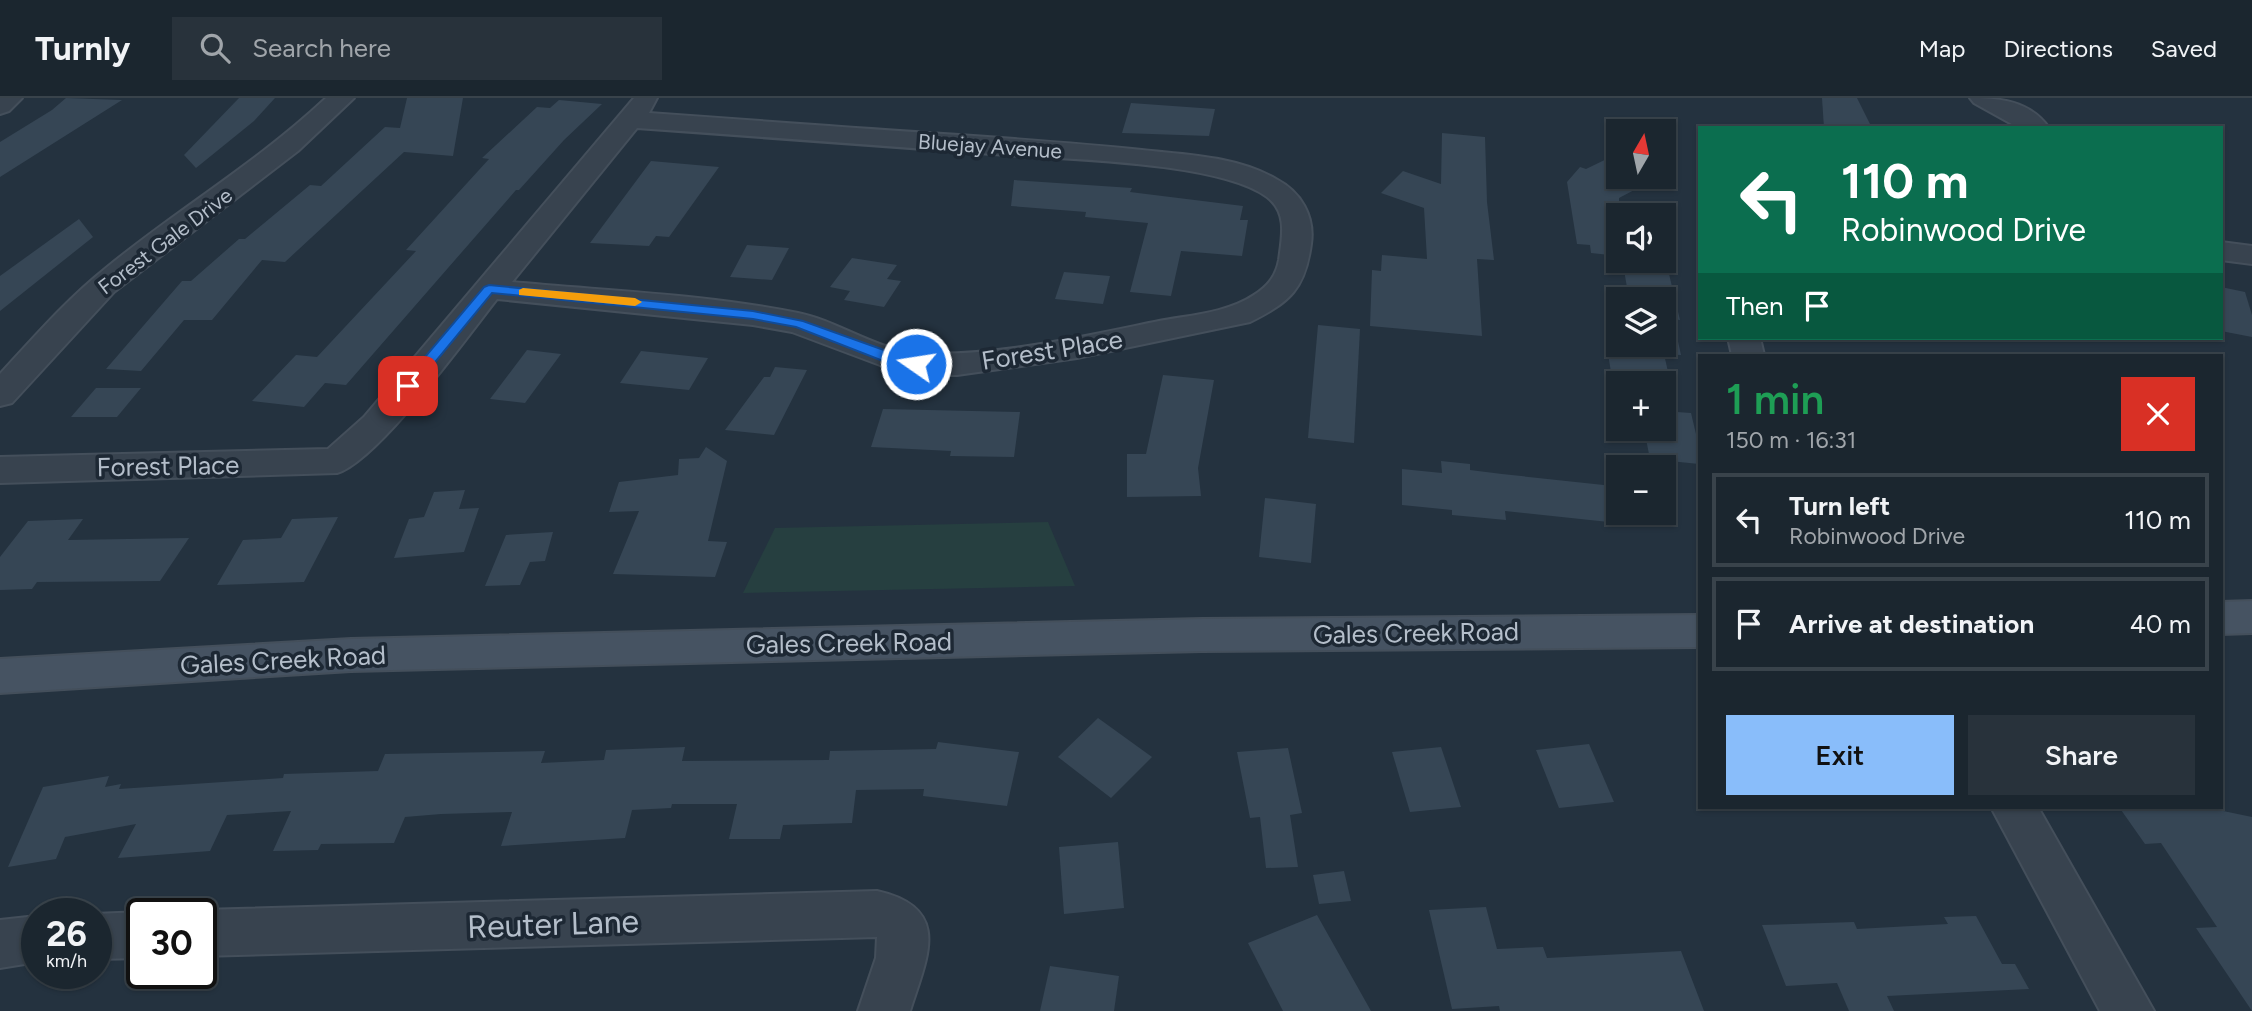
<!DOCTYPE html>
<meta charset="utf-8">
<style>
:root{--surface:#1b262f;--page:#28323b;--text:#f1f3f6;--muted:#a0a5aa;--line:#39434b;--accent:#89bdfa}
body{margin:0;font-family:Figtree,sans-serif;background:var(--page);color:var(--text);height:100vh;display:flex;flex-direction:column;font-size:26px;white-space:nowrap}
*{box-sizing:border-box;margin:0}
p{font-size:23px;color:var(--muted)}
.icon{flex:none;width:38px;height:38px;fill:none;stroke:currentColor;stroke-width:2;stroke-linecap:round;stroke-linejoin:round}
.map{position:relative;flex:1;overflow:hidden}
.panel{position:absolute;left:1698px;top:256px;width:525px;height:455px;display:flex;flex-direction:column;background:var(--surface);border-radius:0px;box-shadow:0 2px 5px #0004,0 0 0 2px var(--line)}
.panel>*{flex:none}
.guide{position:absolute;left:1698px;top:28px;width:525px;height:214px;border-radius:0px;box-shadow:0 2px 5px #0004,0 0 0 2px var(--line);background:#0b6e4f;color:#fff;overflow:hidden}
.needle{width:46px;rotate:9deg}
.fabs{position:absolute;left:1606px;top:21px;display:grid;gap:14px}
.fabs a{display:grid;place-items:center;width:70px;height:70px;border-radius:0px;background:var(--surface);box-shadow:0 2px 5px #0004,0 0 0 2px var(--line);font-size:35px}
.speed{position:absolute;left:21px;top:800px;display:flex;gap:14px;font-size:35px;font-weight:700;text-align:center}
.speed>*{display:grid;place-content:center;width:91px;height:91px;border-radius:50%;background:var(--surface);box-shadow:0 2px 5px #0004,0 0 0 2px var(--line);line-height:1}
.speed small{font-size:18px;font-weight:400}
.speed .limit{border:4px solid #111;border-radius:10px;background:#fff;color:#111}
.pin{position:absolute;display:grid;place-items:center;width:60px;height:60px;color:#fff;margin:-30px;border-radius:14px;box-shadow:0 4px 10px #0006}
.me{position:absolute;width:77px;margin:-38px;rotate:283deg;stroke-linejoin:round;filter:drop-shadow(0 0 5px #0008)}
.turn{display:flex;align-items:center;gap:24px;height:147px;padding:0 28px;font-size:32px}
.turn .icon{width:91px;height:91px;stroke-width:2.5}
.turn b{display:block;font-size:49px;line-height:60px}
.then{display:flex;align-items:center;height:66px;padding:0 28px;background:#0003;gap:14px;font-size:26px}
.round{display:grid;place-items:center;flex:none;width:74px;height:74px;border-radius:0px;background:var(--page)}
.head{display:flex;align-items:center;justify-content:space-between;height:119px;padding:0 28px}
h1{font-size:42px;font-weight:600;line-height:52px;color:#1e9e55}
.primary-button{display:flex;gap:14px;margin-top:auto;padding:14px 28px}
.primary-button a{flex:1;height:80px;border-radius:0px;background:var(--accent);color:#111;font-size:28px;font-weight:600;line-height:80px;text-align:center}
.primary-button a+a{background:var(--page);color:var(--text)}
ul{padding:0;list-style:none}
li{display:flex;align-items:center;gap:21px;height:94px;margin:0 14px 10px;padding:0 14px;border:4px solid var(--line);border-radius:0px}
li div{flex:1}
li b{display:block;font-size:26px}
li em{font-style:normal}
header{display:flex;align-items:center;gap:42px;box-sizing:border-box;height:98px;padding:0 35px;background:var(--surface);border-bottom:2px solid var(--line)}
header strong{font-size:33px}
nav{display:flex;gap:38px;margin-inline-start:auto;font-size:24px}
.search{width:490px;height:63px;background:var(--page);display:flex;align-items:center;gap:18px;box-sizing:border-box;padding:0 24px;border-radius:0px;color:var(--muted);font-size:26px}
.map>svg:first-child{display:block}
.green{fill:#263f40}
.building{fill:#364655}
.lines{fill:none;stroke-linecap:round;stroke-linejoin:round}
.minor-casing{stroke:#444f5b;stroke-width:4}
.secondary-casing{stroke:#444f5b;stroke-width:4}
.minor{fill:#38434f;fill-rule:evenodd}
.secondary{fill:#465362;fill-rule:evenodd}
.route{fill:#1a73e8;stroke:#114b97;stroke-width:2}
.slow{fill:#f59e0b}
.labels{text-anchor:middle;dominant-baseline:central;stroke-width:7;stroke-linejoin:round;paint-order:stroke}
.far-street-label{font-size:21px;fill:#b4beca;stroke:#1d2834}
.street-label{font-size:26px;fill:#b4beca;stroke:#1d2834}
.near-street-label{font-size:32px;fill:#b4beca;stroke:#1d2834}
</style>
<header>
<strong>Turnly</strong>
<div class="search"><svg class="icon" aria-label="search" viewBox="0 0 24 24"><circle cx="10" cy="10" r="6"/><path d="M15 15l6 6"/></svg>Search here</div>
<nav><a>Map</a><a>Directions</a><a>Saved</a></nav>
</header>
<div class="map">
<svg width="2252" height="913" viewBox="0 0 2252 913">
<rect width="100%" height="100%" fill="#24323f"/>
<!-- green -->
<polygon class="green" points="1048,424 1075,488 743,495 775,430"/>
<!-- building -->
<g class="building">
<polygon points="66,0 122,2 0,79 0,44 52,12"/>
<polygon points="239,0 275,0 254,23 196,70 184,57"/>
<polygon points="407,0 463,0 453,58 404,54 285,164 262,162 212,222 184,222 141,273 106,271 182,183 191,183 239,141 245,141 310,87 321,88 385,29 400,30"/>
<polygon points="1822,0 1857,0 1872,30 1824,30"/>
<polygon points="559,2 602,6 564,42 519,92 516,92 346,287 325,285 304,309 252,303 296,257 317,259 416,153 406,152 489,61 482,60 537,9 550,10"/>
<polygon points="1131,5 1215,11 1209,38 1122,35"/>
<polygon points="1442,35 1485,39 1487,104 1494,162 1477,161 1482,238 1370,228 1372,172 1381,173 1382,157 1427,161 1424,110 1381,95 1403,73 1441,86"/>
<polygon points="1619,55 1619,79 1659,79 1619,100 1619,158 1591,155 1590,147 1577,146 1567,84 1580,69 1586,71"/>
<polygon points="651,63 719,69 669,139 656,138 649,148 590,145"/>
<polygon points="1014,82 1132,90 1130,94 1243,108 1240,122 1248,122 1242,158 1181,153 1171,198 1130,194 1148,125 1085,119 1086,114 1011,108"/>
<polygon points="79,121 93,139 0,213 0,178"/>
<polygon points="747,147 789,150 772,182 730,179"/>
<polygon points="852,160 897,167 887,181 901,183 884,209 844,202 850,193 830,189"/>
<polygon points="1624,172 1669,176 1680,222 1673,221 1681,257 1664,256 1677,314 1691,315 1696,336 1699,336 1699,366 1650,361 1644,331 1664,331 1664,285 1636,285 1635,282 1612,280 1604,232 1619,234 1619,247 1664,247 1664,201 1629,201"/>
<polygon points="1064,174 1110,178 1103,206 1055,201"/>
<polygon points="2221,189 2245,194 2252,217 2252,239 2221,233"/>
<polygon points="1318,227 1360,231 1354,345 1308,340"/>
<polygon points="527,252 561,256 525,305 490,301"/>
<polygon points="641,253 708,260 689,292 620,285"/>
<polygon points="775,269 807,272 774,337 725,332 764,279 770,279"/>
<polygon points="1163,277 1214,282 1198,370 1201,398 1127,399 1127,356 1146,356"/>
<polygon points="96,290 141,290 117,319 71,319"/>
<polygon points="883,311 1020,314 1014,359 950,358 951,353 871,349"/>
<polygon points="706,349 727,363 708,443 727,444 715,479 613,476 639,413 609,414 619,384 678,377 679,361 699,360"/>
<polygon points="1441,363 1470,366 1470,372 1502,376 1613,388 1618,425 1505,413 1506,422 1452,417 1452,412 1402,407 1402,371 1442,375"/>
<polygon points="465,392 459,411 479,410 464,454 394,460 409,421 424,419 434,394"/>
<polygon points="1265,400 1316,406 1311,465 1259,459"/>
<polygon points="338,419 304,484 217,487 243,442 281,440 292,421"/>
<polygon points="83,421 68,442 189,440 160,483 37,484 32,491 0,492 0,459 28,423"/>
<polygon points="553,434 545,463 530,464 520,487 485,488 506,437"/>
<polygon points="1098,620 1152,659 1111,700 1058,659"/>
<polygon points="938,644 1019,654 1007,708 923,698 924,691 856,692 852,725 783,727 780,741 729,741 737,706 672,706 671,710 632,712 625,740 501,748 512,714 441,716 405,719 394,745 321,746 318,752 273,753 291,713 227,717 210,753 118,760 136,726 65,739 56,761 8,769 43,689 109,678 105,689 121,686 119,691 283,680 284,676 378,673 385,656 545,653 541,665 604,662 606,652 685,649 682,663 829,662 830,653 936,651"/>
<polygon points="1589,646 1614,704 1559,710 1536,652"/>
<polygon points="1441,649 1461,709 1410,714 1392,654"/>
<polygon points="1288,650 1302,715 1290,717 1298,769 1266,770 1260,719 1250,720 1237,654"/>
<polygon points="2119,709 2204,709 2252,719 2252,913 2196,830 2217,829 2161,745 2145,746"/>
<polygon points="1118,744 1124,810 1064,816 1059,749"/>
<polygon points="1344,773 1351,803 1319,806 1313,777"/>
<polygon points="1486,809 1497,851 1543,849 1547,860 1681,853 1704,913 1500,913 1499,908 1452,911 1429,812"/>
<polygon points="1317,817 1371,913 1283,913 1248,845"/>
<polygon points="1976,818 2002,866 2015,866 2029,891 1887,898 1894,913 1849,913 1837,885 1786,888 1762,827 1854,824 1857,831 1948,826 1944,819"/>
<polygon points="1050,868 1119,878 1114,913 1040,913"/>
</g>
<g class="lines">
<!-- minor casing -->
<g class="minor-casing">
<g id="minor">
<polygon points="0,0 22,0 9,13 0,16"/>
<path d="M326 0H354L298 53 114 194 12 305 0 308V276C34 239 67 201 106 170 178 111 258 64 326 0Z"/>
<path d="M634 0H657L649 15C709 19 769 24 829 28 934 36 1038 41 1142 52 1186 57 1236 58 1276 81 1301 94 1315 118 1311 146 1305 191 1290 204 1250 224L1077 260 957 277H916L888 270 792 234 753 227 497 201C467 239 377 364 337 375L0 385V359L328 351 364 319ZM637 30C756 38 874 47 992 56 1057 61 1219 63 1267 99 1288 115 1282 139 1279 162 1276 178 1268 188 1254 197 1227 215 1191 217 1159 223 1085 238 995 259 920 255 877 253 839 223 798 215 705 196 606 193 512 184Z"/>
<path d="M1970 0C2000 0 2030 3 2049 30H2019L1974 5Z"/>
<polygon points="2221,144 2252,148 2252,166 2221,162"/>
<polygon points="1728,240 1760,240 1764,257 1732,257"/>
<polygon points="1991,709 2038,709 2154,913 2100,913"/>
<path d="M877 793C953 810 927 859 910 913H858L876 860 877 839 201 858V816H191L201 812Z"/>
<polygon points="142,814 147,816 142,816 142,860 96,861 96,816 94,816"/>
<polygon points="37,818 37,864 0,870 0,822"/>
</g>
</g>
<!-- secondary casing -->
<g class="secondary-casing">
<g id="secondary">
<polygon points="2252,503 2252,535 2221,536 2221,504"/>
<polygon points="1699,517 1699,549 1202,553 351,573 0,595 0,561 351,541 1202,521"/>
</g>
</g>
<!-- minor -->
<use href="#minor" class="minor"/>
<!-- secondary -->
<use href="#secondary" class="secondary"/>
</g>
<!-- route -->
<polygon class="route" points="489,187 753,213 803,223 923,266 916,270 883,263 796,229 753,221 492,195 413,291 403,291 403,285 484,189"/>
<!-- slow -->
<polygon class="slow" points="523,190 635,200 642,204 635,208 519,197 519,192"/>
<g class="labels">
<!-- far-street labels -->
<g class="far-street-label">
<text transform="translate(990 48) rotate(4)">Bluejay Avenue</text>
<text transform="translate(165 143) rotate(-37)">Forest Gale Drive</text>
</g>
<!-- street labels -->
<g class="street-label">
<text transform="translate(1052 252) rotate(-9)">Forest Place</text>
<text transform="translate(168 368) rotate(-1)">Forest Place</text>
<text transform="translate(1416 535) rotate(-1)">Gales Creek Road</text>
<text transform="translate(849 545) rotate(-1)">Gales Creek Road</text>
<text transform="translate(283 562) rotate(-3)">Gales Creek Road</text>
</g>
<!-- near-street labels -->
<g class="near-street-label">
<text transform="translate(553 826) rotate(-2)">Reuter Lane</text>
</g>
</g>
</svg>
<div class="fabs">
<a><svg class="needle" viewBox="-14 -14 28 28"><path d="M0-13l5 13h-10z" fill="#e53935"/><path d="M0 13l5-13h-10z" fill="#a0a5aa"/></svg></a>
<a><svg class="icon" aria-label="sound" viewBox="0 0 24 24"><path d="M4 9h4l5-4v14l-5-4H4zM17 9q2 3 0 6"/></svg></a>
<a><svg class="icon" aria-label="layers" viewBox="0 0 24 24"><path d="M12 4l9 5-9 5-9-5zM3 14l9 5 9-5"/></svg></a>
<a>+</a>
<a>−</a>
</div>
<div class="speed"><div>26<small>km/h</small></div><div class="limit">30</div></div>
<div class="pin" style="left:408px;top:288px;background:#d93025"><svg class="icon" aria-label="arrive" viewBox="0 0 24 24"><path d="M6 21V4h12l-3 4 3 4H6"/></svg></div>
<svg class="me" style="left:916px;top:266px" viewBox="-20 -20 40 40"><circle r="17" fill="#1a73e8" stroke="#fff" stroke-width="3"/><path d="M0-11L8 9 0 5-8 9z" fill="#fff"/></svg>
<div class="guide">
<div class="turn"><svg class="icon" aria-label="left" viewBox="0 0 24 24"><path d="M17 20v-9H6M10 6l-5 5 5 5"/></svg><div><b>110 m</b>Robinwood Drive</div></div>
<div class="then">Then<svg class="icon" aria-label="arrive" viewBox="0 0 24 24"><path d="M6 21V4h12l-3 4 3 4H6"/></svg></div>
</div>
<section class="panel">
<div class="head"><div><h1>1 min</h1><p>150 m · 16:31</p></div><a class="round" style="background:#d93025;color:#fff"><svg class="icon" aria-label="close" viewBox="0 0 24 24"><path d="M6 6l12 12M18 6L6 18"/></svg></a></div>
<ul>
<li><svg class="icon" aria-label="left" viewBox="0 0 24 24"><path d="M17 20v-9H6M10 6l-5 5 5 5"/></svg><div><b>Turn left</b><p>Robinwood Drive</p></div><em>110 m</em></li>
<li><svg class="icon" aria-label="arrive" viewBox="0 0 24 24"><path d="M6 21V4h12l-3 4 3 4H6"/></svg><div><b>Arrive at destination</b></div><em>40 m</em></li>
</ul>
<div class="primary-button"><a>Exit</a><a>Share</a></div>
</section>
</div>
